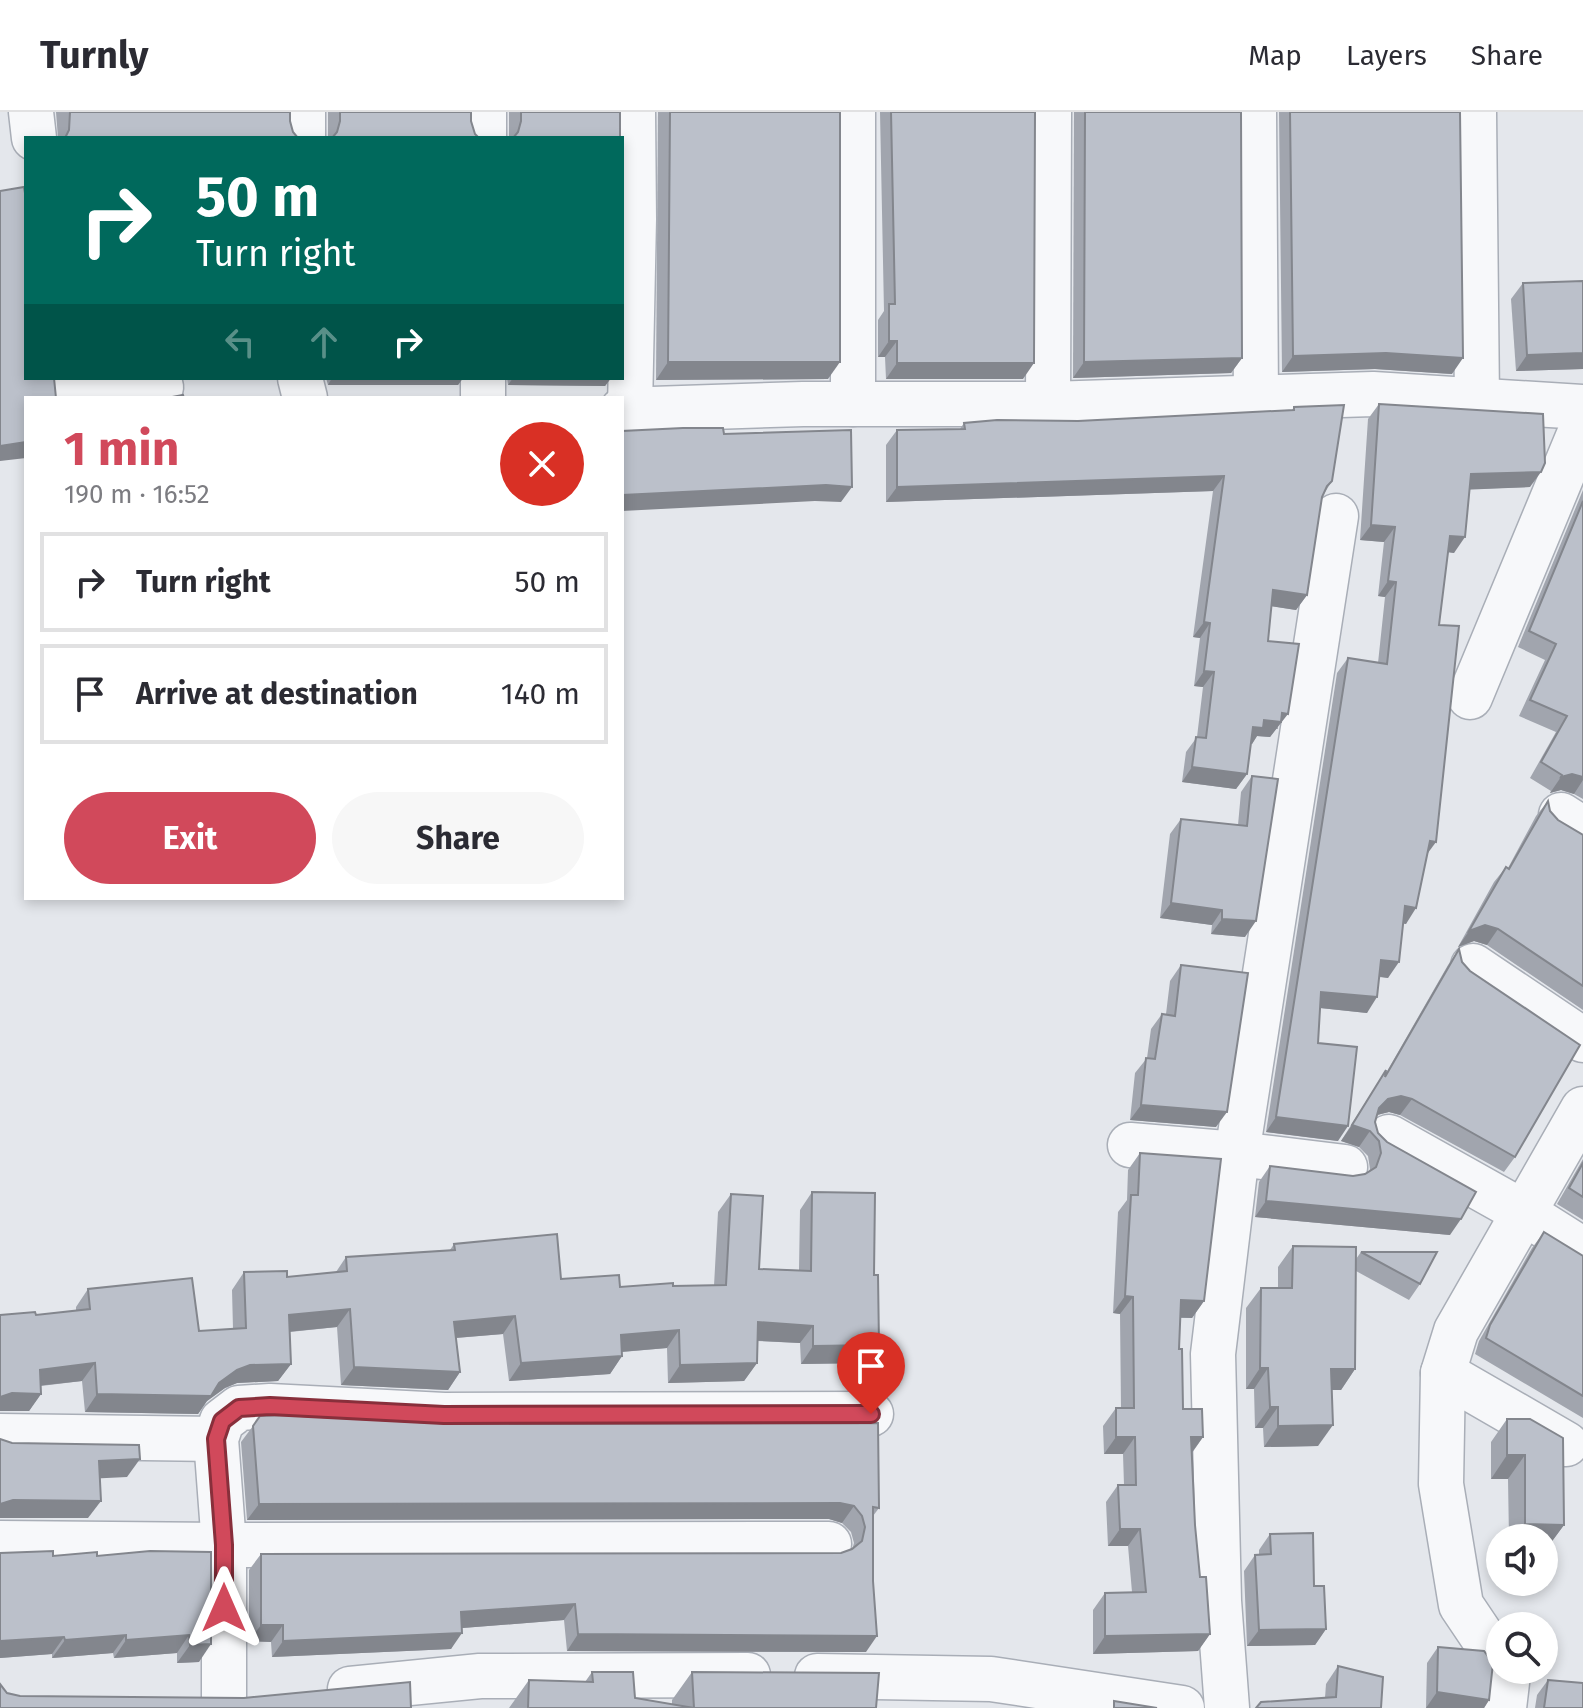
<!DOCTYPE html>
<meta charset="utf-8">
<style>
:root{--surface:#fff;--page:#f7f7f7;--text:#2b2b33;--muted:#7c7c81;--line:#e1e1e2;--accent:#d1495b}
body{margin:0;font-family:"Fira Sans",sans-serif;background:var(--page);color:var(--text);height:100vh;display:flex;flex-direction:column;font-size:30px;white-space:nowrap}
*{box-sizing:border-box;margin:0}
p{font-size:26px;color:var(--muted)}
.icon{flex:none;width:44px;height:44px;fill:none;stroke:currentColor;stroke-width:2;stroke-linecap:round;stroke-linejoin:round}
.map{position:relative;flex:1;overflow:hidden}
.drawer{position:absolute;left:24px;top:284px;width:600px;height:504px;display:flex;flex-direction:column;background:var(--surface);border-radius:0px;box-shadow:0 4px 12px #0003}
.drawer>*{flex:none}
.top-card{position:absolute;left:24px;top:24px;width:600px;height:244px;border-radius:0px;box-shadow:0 4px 12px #0003;background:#00695c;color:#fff;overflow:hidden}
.fabs{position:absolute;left:1486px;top:1412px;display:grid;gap:16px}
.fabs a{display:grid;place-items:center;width:72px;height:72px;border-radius:50%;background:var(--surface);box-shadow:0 4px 12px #0003;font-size:40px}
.pin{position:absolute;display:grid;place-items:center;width:68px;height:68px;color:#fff;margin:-82px -34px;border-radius:50% 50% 50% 0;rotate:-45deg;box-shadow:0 0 8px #0007}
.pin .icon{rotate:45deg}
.me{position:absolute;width:88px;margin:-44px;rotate:0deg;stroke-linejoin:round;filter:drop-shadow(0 0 6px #0008)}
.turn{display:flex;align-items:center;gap:28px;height:168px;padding:0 40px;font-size:36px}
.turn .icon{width:104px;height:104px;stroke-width:2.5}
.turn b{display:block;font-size:56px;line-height:68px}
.lanes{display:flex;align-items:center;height:76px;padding:0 40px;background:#0003;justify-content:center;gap:40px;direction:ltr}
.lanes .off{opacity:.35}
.round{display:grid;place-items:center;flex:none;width:84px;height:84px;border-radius:42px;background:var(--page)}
.headline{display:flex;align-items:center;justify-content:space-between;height:136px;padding:0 40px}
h1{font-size:48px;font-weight:700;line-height:60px;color:var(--accent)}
.cta{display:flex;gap:16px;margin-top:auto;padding:16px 40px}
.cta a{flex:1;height:92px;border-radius:48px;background:var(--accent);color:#fff;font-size:32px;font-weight:700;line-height:92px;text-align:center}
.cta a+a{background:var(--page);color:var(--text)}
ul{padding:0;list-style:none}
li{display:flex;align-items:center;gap:24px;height:100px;margin:0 16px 12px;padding:0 24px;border:4px solid var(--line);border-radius:0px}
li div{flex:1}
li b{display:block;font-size:30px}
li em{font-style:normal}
header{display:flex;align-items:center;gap:48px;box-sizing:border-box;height:112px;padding:0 40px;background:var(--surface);border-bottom:2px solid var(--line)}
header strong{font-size:38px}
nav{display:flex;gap:44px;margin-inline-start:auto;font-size:28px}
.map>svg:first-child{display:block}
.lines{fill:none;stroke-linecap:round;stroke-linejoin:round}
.minor-casing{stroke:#a9aeb7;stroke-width:47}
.minor{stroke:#f7f8fa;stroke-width:44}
.wall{fill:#a1a5ae}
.shaded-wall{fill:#83868d}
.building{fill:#bbc0ca;stroke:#83868d;stroke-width:2}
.route-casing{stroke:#882f3b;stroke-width:20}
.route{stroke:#d1495b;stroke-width:14}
</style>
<header>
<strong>Turnly</strong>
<nav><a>Map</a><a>Layers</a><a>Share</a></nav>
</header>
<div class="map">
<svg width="1583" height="1596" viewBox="0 0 1583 1596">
<rect width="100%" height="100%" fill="#e4e7ec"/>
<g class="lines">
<!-- minor casing -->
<g class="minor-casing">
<g id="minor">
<polyline points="31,0 34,26"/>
<polyline points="303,0 303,26"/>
<polyline points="484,0 484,26"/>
<polyline points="1254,0 1256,286"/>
<polyline points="1474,0 1477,289"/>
<polyline points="60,266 72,282 85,284 161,275"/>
<polyline points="300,266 305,286"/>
<polyline points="483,286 483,266"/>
<polyline points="853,292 853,0"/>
<polyline points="1048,292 1049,0"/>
<polyline points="630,297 634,107 633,0"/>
<polyline points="622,298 803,292 1048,292 1373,282 1583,295"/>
<polyline points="1470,585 1583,313"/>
<polyline points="1561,703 1583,717"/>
<polyline points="1473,854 1583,928"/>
<polyline points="1389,1025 1523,1100 1583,1138"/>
<polyline points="1130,1033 1237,1042 1345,1055"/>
<polyline points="1443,1261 1566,1332"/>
<polyline points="0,1324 216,1327"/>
<polyline points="0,1431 224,1433 829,1432"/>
<polyline points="1500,1551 1461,1493 1441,1372 1443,1261 1456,1219 1583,997"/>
<polyline points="817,1564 991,1567 1182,1596"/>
<polyline points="350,1577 480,1564 748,1563"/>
<polyline points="224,1590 224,1433 216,1327 222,1309 239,1296 270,1294 444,1303 871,1302"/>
<polyline points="1227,1596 1219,1489 1213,1242 1237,1042 1336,404"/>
<polyline points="1504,1596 1508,1562 1505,1558"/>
</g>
</g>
<!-- minor -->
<use href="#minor" class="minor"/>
</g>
<!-- wall -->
<g class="wall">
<polygon points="56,0 290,0 290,9 293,20 298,26 58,26"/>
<polygon points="328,0 471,0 471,9 475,22 479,26 328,26"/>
<rect x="509" y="0" width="111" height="26"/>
<polygon points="658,0 840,0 828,267 656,268"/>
<polygon points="880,0 1035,0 1023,267 886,267 885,245 878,245 878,208 884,199"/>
<polygon points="1074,0 1241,0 1242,246 1231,261 1073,266"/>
<polygon points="1279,0 1460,0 1452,262 1375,257 1282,260"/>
<polygon points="1583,169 1583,257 1516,259 1511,187 1523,171"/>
<polygon points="326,266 463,266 458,273 328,273"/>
<polygon points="507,266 611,266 605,274 508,273"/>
<polygon points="1379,292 1530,375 1470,377 1454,441 1448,440 1439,513 1428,741 1406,812 1403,811 1388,866 1379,865 1367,901 1320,896 1318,931 1338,1029 1266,1020 1337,561 1348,546 1378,551 1385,485 1378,484 1384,430 1360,428 1368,307"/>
<polygon points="1294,295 1332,369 1322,385 1307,483 1296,498 1271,494 1268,529 1278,617 1276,617 1270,625 1257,624 1252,632 1251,631 1247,662 1236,677 1182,670 1186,640 1197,625 1203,575 1194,574 1200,526 1193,525 1213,379 886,390 886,333 897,318 960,317 964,311 1078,309 1292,298"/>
<polygon points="1583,378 1583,687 1574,682 1561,678 1550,681 1551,679 1530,666 1556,620 1519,604 1545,548 1518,535"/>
<polygon points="1252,664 1245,825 1211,822 1212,813 1160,806 1170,722 1181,707 1238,713 1241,680"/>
<polygon points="1548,689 1550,699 1558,708 1583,723 1583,898 1487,833 1474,829 1458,835 1494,770 1506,755 1508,756 1536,704"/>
<polygon points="1459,837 1515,1045 1504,1060 1400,1003 1389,1000 1377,1003 1375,1010 1378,1021 1450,1123 1255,1105 1259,1070 1270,1054 1353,1064 1365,1062 1369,1060 1370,1057 1368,1044 1359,1035 1341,1029 1386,958 1386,961 1448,853"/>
<polygon points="1181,853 1216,1015 1130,1008 1135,961 1147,946 1151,917 1162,902 1166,902 1170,869"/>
<polygon points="1140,1041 1204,1189 1192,1206 1180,1206 1179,1237 1183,1297 1203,1325 1192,1341 1195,1413 1200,1465 1210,1522 1198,1539 1093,1542 1093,1498 1105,1481 1132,1480 1128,1434 1108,1434 1106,1390 1118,1373 1124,1373 1123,1342 1104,1342 1103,1314 1116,1296 1121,1296 1120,1202 1113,1201 1118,1100 1127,1088 1128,1058"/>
<polygon points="1583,1047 1583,1108 1557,1092"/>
<polygon points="812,1080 875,1081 874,1163 878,1163 879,1233 867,1251 801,1252 800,1231 757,1229 757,1251 744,1269 668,1271 667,1236 622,1240 622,1244 610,1262 509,1269 503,1222 456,1226 460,1260 448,1278 341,1273 337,1215 290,1220 291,1252 278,1269 237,1271 225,1276 207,1289 198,1302 85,1300 82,1269 41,1274 41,1282 29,1299 0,1299 0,1203 35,1200 36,1203 76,1199 76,1195 88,1177 192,1166 199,1219 233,1217 232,1178 244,1160 287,1159 287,1165 336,1160 346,1145 450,1138 454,1132 557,1122 561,1167 619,1163 620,1175 673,1171 673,1174 714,1174 718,1100 731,1082 763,1084 759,1157 799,1158 800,1098"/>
<polygon points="1544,1120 1583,1144 1583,1306 1475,1242 1479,1229 1532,1136"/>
<polygon points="1293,1134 1356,1147 1361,1140 1420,1172 1409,1188 1356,1159 1355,1257 1341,1278 1332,1278 1318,1334 1264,1335 1263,1316 1255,1316 1254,1277 1246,1277 1246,1196 1261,1176 1278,1176 1278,1155"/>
<polygon points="1507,1307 1564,1413 1547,1436 1544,1436 1544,1426 1509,1426 1508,1367 1491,1367 1491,1330"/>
<polygon points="253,1314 879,1396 873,1404 866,1540 567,1539 564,1508 462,1516 451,1537 272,1545 271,1530 249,1529 249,1458 261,1442 841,1441 852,1438 854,1431 851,1420 842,1411 829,1407 247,1408 241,1330"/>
<polygon points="1270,1422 1314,1474 1326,1517 1315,1533 1247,1534 1244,1459 1255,1443 1259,1442 1259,1438"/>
<polygon points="211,1440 199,1550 177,1551 177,1541 114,1546 113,1541 52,1546 52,1542 0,1546 0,1441 53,1444 97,1444"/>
<polygon points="1438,1535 1489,1588 1484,1596 1426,1596 1427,1551"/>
<polygon points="1338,1554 1381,1596 1325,1586 1326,1572"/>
<polygon points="592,1560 635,1586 672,1592 672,1588 692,1560 876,1596 509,1596 529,1568 585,1570"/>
<polygon points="1548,1568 1583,1596 1535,1596 1537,1583"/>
</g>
<!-- shaded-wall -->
<g class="shaded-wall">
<polygon points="889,229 897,229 885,245 878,245"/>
<polygon points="1386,241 1463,246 1452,262 1375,257 1282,260 1293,244"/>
<polygon points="1583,241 1583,257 1516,259 1527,243"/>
<polygon points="1242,246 1231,261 1073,266 1084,250"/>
<polygon points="668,250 840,250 828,267 656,268"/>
<polygon points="897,251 1034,251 1023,267 886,267"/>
<polygon points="332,266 463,266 458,273 328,273"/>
<polygon points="513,266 611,266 605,274 508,273"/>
<polygon points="26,330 26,346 0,349 0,334"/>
<polygon points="1541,360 1530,375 1460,378 1471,362"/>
<polygon points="1224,364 1213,379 886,390 897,375"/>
<polygon points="826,373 852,375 841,390 815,389 622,399 622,383"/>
<polygon points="1371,413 1395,415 1384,430 1360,428"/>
<polygon points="1450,424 1465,425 1454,441 1440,439"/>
<polygon points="1388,469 1396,470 1385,485 1378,484"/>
<polygon points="1273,478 1307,483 1296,498 1263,493"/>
<polygon points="1204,510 1210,511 1200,526 1193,525"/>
<polygon points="1204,559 1214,560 1203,575 1194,574"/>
<polygon points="1282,601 1288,602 1270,625 1257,624 1252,632 1242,630 1253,615 1264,608"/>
<polygon points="1192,655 1247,662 1236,677 1182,670"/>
<polygon points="1572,662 1583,665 1583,668 1574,682 1561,678 1550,681 1561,665"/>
<polygon points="1430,729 1436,730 1425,745"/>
<polygon points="1171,791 1222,798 1212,813 1160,806"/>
<polygon points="1405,794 1416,796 1406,812 1395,810"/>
<polygon points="1222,807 1256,809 1245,825 1211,822"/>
<polygon points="1485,813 1498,817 1487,833 1474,829 1458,835 1469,819"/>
<polygon points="1381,848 1399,850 1388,866 1370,863"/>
<polygon points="1321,880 1377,885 1367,901 1311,895"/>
<polygon points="1401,984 1412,987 1400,1003 1389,1000 1377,1003 1379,996 1388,987"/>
<polygon points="1141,993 1227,1000 1216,1015 1130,1008"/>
<polygon points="1276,1005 1348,1014 1338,1029 1266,1020"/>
<polygon points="1352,1013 1370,1019 1359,1035 1341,1029"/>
<polygon points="1266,1089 1461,1107 1450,1123 1255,1105"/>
<polygon points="1125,1184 1133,1185 1120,1202 1113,1201"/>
<polygon points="1181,1188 1204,1189 1192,1206 1169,1205"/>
<polygon points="350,1197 337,1215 276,1221 289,1203"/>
<polygon points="515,1204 503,1222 442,1227 454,1210"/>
<polygon points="758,1210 813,1214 800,1231 745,1228"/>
<polygon points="679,1218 667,1236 608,1241 621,1223"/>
<polygon points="879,1233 867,1251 801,1252 813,1234"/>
<polygon points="622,1244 610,1262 509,1269 521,1251"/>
<polygon points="95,1251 82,1269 27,1275 40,1258"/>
<polygon points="757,1251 744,1269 668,1271 680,1253"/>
<polygon points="291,1252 278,1269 237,1271 225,1276 207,1289 198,1302 85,1300 97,1282 237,1258 250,1253"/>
<polygon points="354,1255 460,1260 448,1278 341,1273"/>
<polygon points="1260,1256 1268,1256 1254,1277 1246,1277"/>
<polygon points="1331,1257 1355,1257 1341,1278 1317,1278"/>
<polygon points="12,1281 41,1282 29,1299 0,1299 0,1285"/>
<polygon points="1270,1295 1278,1295 1263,1316 1255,1316"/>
<polygon points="1333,1313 1318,1334 1264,1335 1278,1314"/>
<polygon points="1116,1325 1135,1325 1123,1342 1104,1342"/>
<polygon points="1191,1325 1203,1325 1190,1343"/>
<polygon points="1507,1343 1525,1343 1508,1367 1491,1367"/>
<polygon points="140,1347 127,1365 86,1367 99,1349"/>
<polygon points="13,1388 101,1389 88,1406 0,1406 0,1392"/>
<polygon points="840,1391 854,1394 842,1411 829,1407 247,1408 259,1392"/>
<polygon points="1525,1412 1564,1413 1547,1436 1544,1436 1544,1426 1516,1426"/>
<polygon points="1120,1417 1140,1417 1128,1434 1108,1434"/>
<polygon points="575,1492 564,1508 450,1517 461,1500"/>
<polygon points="261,1513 283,1513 271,1530 249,1529"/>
<polygon points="1326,1517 1315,1533 1247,1534 1259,1518"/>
<polygon points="462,1521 451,1537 272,1545 283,1529"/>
<polygon points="578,1522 877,1524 866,1540 567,1539"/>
<polygon points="1210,1522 1198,1539 1093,1542 1105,1524"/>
<polygon points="126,1523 113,1541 52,1546 65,1528"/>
<polygon points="189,1523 177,1541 114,1546 126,1528"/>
<polygon points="64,1525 52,1542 0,1546 0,1529"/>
<polygon points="211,1532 199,1550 177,1551 190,1533"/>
<polygon points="1437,1580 1489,1588 1484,1596 1426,1596"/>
</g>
<!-- building -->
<g class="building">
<polygon points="70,0 290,0 290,9 293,20 298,26 65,26 69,18"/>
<polygon points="340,0 471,0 471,9 475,22 479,26 332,26 337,20 340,9"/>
<polygon points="521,0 620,0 620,26 513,26 518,20 521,9"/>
<polygon points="670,0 840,0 840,250 668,250"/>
<polygon points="891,0 1035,0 1034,251 897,251 897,229 889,229 889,192 895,192"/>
<polygon points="1085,0 1241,0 1242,246 1084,250"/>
<polygon points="1290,0 1460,0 1463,246 1386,241 1293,244"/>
<polygon points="24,75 26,87 26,266 54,266 56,286 26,286 26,330 0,334 0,79"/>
<polygon points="1583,169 1583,241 1527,243 1523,171"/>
<polygon points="183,283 184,286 167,286"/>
<polygon points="1379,292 1543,302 1545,351 1541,360 1471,362 1465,425 1450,424 1439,513 1459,514 1436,730 1430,729 1416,796 1405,794 1399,850 1381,848 1377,885 1321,880 1318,931 1357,935 1348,1014 1276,1005 1348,546 1387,552 1396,470 1388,469 1395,415 1371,413"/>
<polygon points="1344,293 1332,369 1327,374 1322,385 1307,483 1273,478 1268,529 1299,532 1288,602 1282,601 1281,610 1264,608 1263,616 1253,615 1247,662 1192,655 1196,625 1206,626 1214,560 1204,559 1210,511 1204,510 1224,364 897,375 897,318 965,317 964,311 997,308 1078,309 1294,298 1294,295"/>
<polygon points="683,316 723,316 724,322 851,318 852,375 826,373 622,383 622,319"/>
<polygon points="1583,389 1583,665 1572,662 1561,665 1562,663 1541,650 1567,604 1530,588 1556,532 1529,519"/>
<polygon points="1252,664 1278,667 1256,809 1222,807 1222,798 1171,791 1181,707 1247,714"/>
<polygon points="1548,689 1550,699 1558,708 1583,723 1583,874 1498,817 1485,813 1469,819 1506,755 1509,757"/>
<polygon points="1459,837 1462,850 1470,859 1580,933 1515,1045 1412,987 1401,984 1388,987 1379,996 1375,1010 1378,1021 1387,1030 1476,1080 1461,1107 1266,1089 1270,1054 1353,1064 1365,1062 1376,1055 1381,1041 1379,1029 1370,1019 1352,1013 1386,958 1385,965"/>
<polygon points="1181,853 1248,861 1227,1000 1141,993 1146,946 1155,947 1162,902 1175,904"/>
<polygon points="1140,1041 1221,1047 1204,1189 1181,1188 1179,1237 1182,1237 1183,1297 1202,1297 1203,1325 1191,1325 1195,1413 1200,1465 1206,1465 1210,1522 1105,1524 1105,1481 1146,1480 1140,1417 1120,1417 1118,1373 1136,1373 1135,1325 1116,1325 1116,1296 1134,1296 1133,1185 1125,1184 1131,1083 1138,1083"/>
<polygon points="1583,1051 1583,1085 1569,1076"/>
<polygon points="812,1080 875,1081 874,1163 878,1163 879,1233 813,1234 813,1214 758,1210 757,1251 680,1253 679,1218 621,1223 622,1244 521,1251 515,1204 454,1210 460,1260 354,1255 350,1197 289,1203 291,1252 250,1253 237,1258 219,1271 211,1284 97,1282 95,1251 40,1258 41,1282 12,1281 0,1285 0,1203 35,1200 36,1203 90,1197 88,1177 192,1166 199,1219 246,1216 244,1160 287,1159 287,1165 347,1159 346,1145 455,1138 454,1132 557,1122 561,1167 619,1163 620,1175 673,1171 673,1174 726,1173 731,1082 763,1084 759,1157 811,1159"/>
<polygon points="1544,1120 1583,1144 1583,1284 1486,1226 1490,1213"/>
<polygon points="1293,1134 1356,1135 1355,1257 1331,1257 1333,1313 1278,1314 1278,1295 1270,1295 1268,1256 1260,1256 1261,1176 1292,1176"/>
<polygon points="1361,1140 1437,1140 1420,1172"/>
<polygon points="282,1303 456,1312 878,1311 879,1396 873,1395 873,1469 877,1524 578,1522 575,1492 461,1500 462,1521 283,1529 283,1513 261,1513 261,1442 841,1441 852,1437 862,1429 865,1415 862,1404 854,1394 840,1391 259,1392 253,1314 260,1304"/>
<polygon points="1507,1307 1530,1307 1563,1326 1564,1413 1525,1412 1525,1343 1507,1343"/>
<polygon points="0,1327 12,1331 139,1333 140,1347 99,1349 101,1389 13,1388 0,1392"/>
<polygon points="1313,1421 1314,1474 1324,1474 1326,1517 1259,1518 1255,1443 1271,1442 1270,1422"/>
<polygon points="53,1439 53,1444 97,1440 97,1444 150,1439 211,1440 211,1532 190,1533 189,1523 126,1528 126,1523 65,1528 64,1525 0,1529 0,1441"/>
<polygon points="1438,1535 1484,1539 1493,1551 1489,1588 1437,1580"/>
<polygon points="1338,1554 1383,1565 1381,1596 1256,1596 1261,1590 1336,1585"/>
<polygon points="592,1560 633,1560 635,1586 694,1596 528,1596 529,1568 593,1570"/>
<polygon points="692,1560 879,1561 876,1596 694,1596"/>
<polygon points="1548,1568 1583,1571 1583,1596 1544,1596"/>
<polygon points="410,1570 411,1596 0,1596 0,1572 7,1581 20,1584 244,1586"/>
<polygon points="1114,1589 1157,1596 1114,1596"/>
</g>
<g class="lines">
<!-- route casing -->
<g class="route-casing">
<polyline id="route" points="224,1496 224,1433 216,1327 222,1309 239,1296 270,1294 444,1303 871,1302"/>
</g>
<!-- route -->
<use href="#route" class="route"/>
</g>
</svg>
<div class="fabs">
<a><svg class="icon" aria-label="sound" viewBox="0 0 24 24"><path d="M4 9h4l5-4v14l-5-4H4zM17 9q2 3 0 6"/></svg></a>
<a><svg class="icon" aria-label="search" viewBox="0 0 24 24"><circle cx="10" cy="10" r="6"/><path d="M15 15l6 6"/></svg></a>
</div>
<div class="pin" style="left:871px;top:1302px;background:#d93025"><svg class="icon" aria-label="arrive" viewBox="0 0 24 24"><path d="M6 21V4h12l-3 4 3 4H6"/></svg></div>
<svg class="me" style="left:224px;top:1496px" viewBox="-20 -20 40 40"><path d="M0-17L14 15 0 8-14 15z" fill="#d1495b" stroke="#fff" stroke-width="4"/></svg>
<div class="top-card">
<div class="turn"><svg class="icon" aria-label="right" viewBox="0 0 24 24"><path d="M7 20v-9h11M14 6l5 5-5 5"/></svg><div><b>50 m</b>Turn right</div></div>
<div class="lanes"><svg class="icon off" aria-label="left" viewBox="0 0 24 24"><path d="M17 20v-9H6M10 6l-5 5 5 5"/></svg><svg class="icon off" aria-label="ahead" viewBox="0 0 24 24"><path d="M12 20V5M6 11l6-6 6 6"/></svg><svg class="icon" aria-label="right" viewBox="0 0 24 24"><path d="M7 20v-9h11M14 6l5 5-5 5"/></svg></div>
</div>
<section class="drawer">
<div class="headline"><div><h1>1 min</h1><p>190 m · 16:52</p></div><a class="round" style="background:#d93025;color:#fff"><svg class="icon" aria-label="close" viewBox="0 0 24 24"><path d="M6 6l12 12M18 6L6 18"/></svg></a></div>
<ul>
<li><svg class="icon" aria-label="right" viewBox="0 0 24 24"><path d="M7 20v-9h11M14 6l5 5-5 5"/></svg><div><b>Turn right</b></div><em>50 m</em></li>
<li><svg class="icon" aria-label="arrive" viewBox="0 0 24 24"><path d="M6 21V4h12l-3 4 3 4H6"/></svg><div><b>Arrive at destination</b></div><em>140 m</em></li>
</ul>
<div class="cta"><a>Exit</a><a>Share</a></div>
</section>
</div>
